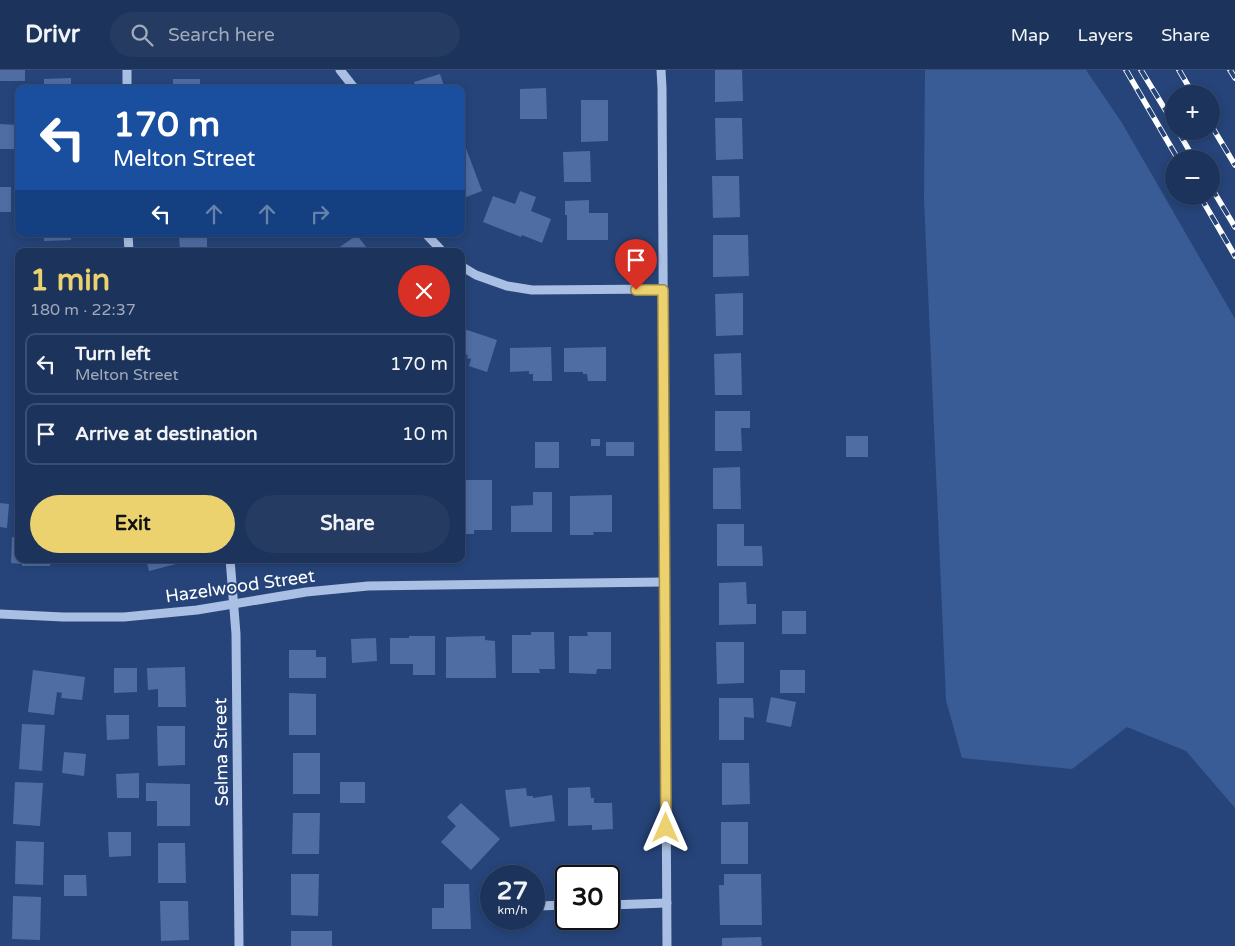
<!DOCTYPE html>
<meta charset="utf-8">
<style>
:root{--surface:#1c335b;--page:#253b61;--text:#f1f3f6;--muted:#a0aabb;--line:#3a4e71;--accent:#ebd26f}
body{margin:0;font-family:"Varela Round",sans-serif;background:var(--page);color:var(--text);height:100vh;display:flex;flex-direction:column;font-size:19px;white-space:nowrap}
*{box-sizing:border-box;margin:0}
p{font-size:16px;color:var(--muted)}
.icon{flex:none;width:28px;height:28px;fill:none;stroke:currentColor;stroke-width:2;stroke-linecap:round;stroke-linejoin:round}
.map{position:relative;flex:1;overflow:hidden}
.side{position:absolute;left:15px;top:178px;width:450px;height:315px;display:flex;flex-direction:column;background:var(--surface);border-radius:10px;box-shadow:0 2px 8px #0003,0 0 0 1px var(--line)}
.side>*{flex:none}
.top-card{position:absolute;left:15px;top:15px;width:450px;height:152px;border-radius:10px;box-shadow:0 2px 8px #0003,0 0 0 1px var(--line);background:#1a4fa0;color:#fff;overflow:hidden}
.fabs{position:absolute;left:1165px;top:15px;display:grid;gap:10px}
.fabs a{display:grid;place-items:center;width:55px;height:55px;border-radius:50%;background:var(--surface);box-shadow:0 2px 8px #0003,0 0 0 1px var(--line);font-size:25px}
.speed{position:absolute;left:480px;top:795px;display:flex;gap:10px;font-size:25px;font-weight:700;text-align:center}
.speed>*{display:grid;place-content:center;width:65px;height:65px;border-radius:50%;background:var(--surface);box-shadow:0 2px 8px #0003,0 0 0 1px var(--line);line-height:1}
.speed small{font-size:12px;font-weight:400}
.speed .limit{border:2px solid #111;border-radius:8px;background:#fff;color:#111}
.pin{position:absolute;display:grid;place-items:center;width:42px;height:42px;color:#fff;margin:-51px -21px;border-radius:50% 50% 50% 0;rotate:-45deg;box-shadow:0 0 5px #0007}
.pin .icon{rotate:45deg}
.me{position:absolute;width:55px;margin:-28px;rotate:0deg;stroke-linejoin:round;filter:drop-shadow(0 0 4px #0008)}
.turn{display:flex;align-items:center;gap:18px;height:105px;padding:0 15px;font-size:22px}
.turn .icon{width:65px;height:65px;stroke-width:2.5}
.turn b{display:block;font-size:35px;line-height:42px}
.lanes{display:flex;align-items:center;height:48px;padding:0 15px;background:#0003;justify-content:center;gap:25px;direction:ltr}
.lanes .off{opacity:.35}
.round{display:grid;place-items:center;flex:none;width:52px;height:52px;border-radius:26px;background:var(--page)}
.overview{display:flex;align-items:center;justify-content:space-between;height:85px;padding:0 15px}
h1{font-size:30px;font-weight:800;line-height:38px;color:var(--accent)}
.action{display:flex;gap:10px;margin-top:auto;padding:10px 15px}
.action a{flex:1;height:58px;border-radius:30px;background:var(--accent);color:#111;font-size:20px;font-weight:800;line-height:58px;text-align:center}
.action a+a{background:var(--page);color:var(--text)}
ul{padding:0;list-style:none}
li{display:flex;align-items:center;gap:15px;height:62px;margin:0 10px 8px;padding:0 5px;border:2px solid var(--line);border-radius:10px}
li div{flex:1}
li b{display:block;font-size:19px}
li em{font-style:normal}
header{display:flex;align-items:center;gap:30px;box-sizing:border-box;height:70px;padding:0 25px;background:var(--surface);border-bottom:1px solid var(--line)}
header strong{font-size:24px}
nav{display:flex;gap:28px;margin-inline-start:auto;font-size:18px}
.search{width:350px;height:45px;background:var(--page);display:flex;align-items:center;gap:12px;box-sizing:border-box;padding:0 18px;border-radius:28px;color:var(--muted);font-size:19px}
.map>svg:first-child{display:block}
.green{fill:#3a5c96}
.building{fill:#4f6da3}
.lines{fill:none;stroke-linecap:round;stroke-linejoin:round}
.minor{stroke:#a9bfe3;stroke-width:9}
.rail-casing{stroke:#fff;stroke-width:5.5}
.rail{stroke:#264479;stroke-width:4;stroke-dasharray:11;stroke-linecap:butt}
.route-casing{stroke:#998848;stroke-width:12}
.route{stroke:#ebd26f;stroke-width:9}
.labels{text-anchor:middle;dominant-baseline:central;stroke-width:4;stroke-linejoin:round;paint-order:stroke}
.street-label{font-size:18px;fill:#fff;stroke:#264479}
</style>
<header>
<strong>Drivr</strong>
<div class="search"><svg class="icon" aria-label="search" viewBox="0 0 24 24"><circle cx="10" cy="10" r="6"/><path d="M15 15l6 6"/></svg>Search here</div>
<nav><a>Map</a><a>Layers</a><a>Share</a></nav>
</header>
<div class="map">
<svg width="1235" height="876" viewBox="0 0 1235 876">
<rect width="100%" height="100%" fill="#264479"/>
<!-- green -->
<polygon class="green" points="925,0 1086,0 1122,53 1235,249 1235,738 1186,681 1127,657 1072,699 962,688 946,630 924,129"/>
<!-- building -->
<g class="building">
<rect x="0" y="0" width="25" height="11"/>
<polygon points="715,0 742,0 743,31 715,32"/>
<polygon points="440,4 445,19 416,19 414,12"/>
<polygon points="71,8 71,19 44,19 44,9"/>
<rect x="173" y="9" width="27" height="10"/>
<polygon points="546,18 547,49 520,49 520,19"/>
<polygon points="581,30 608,30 608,71 581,72"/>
<polygon points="715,48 742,48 743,89 716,90"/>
<polygon points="0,54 18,55 18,79 0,79"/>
<polygon points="461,65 482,121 461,129"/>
<polygon points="590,81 591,112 564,112 563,82"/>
<polygon points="712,106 739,106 740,147 713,148"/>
<rect x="0" y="117" width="11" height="25"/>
<polygon points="520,121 536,127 531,141 551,149 542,173 522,165 521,167 483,152 493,126 515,134"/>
<polygon points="589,130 589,143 608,143 608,170 567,170 567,145 565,145 565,131"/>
<polygon points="44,164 71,164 71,170 44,171"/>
<polygon points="179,164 207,164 207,181 180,181"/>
<polygon points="357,165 369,181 334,181"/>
<polygon points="713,165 748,165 749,206 713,207"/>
<polygon points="743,223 743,265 716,266 715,224"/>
<polygon points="461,258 497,270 487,302 469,296 471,289 467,288 468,285 461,283"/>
<polygon points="551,277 552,311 533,311 533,304 529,304 529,301 510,302 510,278"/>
<polygon points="606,277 606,311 588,311 587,304 583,304 583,302 564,302 564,278"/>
<polygon points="741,283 742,325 715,325 714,284"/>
<polygon points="715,341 750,341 750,358 741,358 742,381 715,381"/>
<rect x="846" y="366" width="22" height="21"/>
<rect x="591" y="369" width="9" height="7"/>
<rect x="535" y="372" width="24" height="26"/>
<rect x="606" y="372" width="28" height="14"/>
<polygon points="740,397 741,439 713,439 713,398"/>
<polygon points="466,410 492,410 492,460 474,460 474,464 461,464 461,438 466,438"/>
<polygon points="533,422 552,422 552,462 511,462 511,436 533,435"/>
<polygon points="612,425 612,462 593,462 594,465 570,465 570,426"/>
<polygon points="0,433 9,434 7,458 0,457"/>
<polygon points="717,454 744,454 744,476 762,476 763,496 717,496"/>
<polygon points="12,467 19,468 19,489 51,489 50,496 22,496 22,494 11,493"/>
<polygon points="146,489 174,489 176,494 149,501"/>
<polygon points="746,512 747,534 756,534 756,554 719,555 719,513"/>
<rect x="782" y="541" width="24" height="23"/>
<polygon points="531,562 554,562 555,599 539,599 540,603 512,603 512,565 531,565"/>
<polygon points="587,562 611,562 611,599 597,599 596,604 569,603 569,566 588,566"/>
<polygon points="409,566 435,566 435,605 413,605 413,594 390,594 390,568 409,568"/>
<polygon points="485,566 485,570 495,571 496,608 446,608 446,567"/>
<polygon points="376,568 377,591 352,593 351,569"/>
<polygon points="716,572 744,572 744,613 717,614"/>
<polygon points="289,580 316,580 316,587 326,587 326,608 289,608"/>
<polygon points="185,597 186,637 158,637 158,619 148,620 147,598"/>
<polygon points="114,598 137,598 137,622 114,623"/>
<polygon points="33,600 85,607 82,630 61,628 62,623 57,622 54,645 28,642"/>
<rect x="780" y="600" width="25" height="23"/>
<polygon points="289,623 316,624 316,665 289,665"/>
<polygon points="771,627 796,632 791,657 766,652"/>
<polygon points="719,628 753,628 754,648 744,647 744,670 719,670"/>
<polygon points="106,645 129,645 129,669 107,670"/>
<polygon points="22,654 45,655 42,701 19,699"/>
<polygon points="157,656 185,656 185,695 158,696"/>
<polygon points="64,682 86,684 84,706 62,703"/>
<rect x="293" y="683" width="27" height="41"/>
<polygon points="722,693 749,693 750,734 722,735"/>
<polygon points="139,703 139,728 117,728 116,704"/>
<polygon points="15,712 43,713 40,756 13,754"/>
<rect x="340" y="712" width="25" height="21"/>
<polygon points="146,713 190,714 190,756 157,756 157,731 146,731"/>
<polygon points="590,717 591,728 594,728 594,733 612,733 613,759 592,760 592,755 568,756 568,718"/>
<polygon points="526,718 527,726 533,726 533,728 552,725 555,751 510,757 505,720"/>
<polygon points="461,733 500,769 471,800 441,772 456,756 447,747"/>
<polygon points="293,743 320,743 319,784 292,784"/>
<rect x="721" y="752" width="27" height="42"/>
<polygon points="108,762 131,762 131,786 109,787"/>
<polygon points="16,771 44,772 43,815 15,814"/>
<polygon points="158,773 185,773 186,813 158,813"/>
<polygon points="291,804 319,804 318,846 291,845"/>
<polygon points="724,804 761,804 762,855 720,855 719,815 724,815"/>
<polygon points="64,805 86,805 87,826 64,826"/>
<polygon points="444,814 469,814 471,859 432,859 432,838 444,838"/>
<polygon points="13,826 41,827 40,870 12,869"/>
<polygon points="160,831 188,831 189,870 161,871"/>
<rect x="291" y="861" width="41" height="15"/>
<polygon points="761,867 762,876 722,876 722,868"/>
</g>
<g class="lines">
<!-- minor -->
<g class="minor">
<polyline points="127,0 127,19"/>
<polyline points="340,0 355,19"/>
<polyline points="661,0 662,18 667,876"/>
<polyline points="128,164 129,181"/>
<polyline points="426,164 442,181"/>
<polyline points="461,196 476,205 507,216 532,220 663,219"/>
<polyline points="230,489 236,564 239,876"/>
<polyline points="0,544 63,547 124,547 197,540 306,522 368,516 664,512"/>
<polyline points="609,835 667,833"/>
<polyline points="539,836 566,835"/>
</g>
<!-- rail casing -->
<g class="rail-casing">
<g id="rail">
<polyline points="1126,0 1178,89"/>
<polyline points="1141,0 1174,54"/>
<polyline points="1179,0 1193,24"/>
<polyline points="1230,0 1235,8"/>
<polyline points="1211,55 1235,95"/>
<polyline points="1178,61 1194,89"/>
<polyline points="1211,117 1235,157"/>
<polyline points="1200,126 1235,186"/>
</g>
</g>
<!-- rail -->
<use href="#rail" class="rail"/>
</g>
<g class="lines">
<!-- route casing -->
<g class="route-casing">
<polyline id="route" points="636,220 663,220 666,758"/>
</g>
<!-- route -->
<use href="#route" class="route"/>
</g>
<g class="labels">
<!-- street labels -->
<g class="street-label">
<text transform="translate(240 516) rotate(-8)">Hazelwood Street</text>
<text transform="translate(221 682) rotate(-91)">Selma Street</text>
</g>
</g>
</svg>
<div class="fabs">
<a>+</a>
<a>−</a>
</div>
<div class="speed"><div>27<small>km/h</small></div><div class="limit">30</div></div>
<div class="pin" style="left:636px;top:220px;background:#d93025"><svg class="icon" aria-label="arrive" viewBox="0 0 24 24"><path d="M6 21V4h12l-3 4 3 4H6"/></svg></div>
<svg class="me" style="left:666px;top:758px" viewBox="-20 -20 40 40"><path d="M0-17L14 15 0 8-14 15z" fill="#ebd26f" stroke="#fff" stroke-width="4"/></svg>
<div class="top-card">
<div class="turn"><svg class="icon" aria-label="left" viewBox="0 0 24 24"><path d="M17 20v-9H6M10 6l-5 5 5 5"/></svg><div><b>170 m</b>Melton Street</div></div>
<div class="lanes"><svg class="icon" aria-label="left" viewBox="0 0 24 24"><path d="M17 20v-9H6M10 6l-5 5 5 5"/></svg><svg class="icon off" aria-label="ahead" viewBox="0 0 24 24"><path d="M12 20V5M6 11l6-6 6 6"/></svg><svg class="icon off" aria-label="ahead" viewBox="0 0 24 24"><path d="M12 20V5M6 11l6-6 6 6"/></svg><svg class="icon off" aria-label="right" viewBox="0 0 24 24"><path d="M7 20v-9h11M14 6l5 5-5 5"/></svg></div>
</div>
<section class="side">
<div class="overview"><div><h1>1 min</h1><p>180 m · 22:37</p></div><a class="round" style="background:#d93025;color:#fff"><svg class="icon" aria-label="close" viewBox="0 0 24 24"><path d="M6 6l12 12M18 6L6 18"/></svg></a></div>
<ul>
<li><svg class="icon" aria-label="left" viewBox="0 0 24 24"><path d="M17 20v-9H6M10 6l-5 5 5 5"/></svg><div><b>Turn left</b><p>Melton Street</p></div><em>170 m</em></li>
<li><svg class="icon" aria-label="arrive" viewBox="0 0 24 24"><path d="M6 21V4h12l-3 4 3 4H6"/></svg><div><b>Arrive at destination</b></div><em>10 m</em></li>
</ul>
<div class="action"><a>Exit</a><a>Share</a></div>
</section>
</div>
